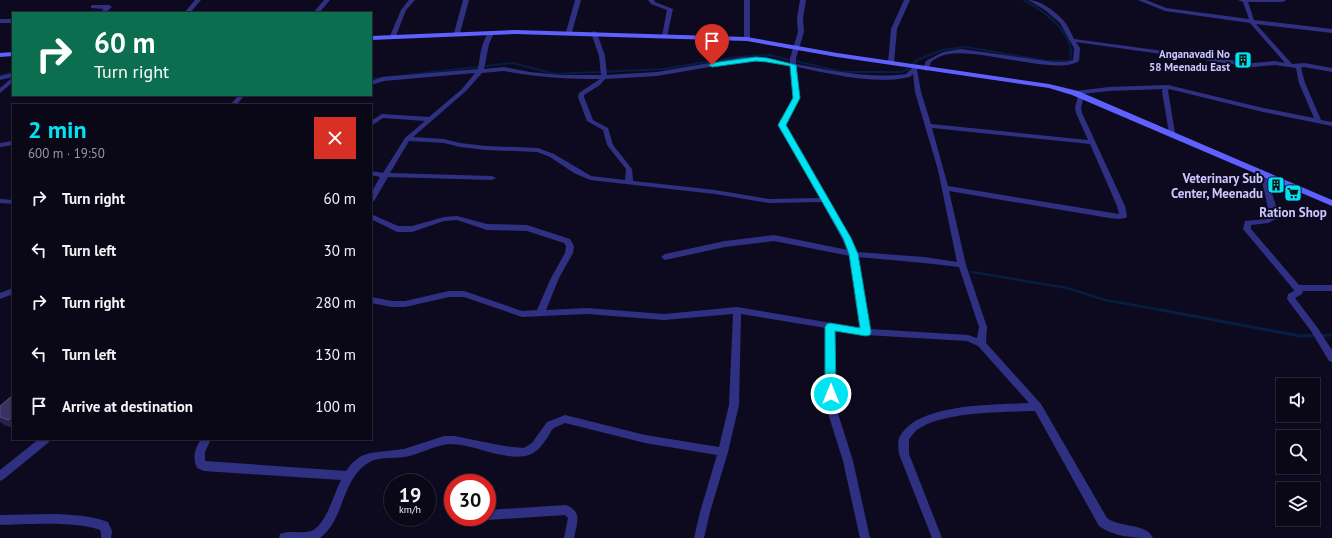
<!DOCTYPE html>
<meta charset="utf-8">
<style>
:root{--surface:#0a0817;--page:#181624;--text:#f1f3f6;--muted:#999aa1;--line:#2a2936;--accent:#00e3f3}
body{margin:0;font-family:"PT Sans",sans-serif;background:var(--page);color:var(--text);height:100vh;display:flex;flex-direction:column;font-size:15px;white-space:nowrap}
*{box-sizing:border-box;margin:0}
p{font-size:13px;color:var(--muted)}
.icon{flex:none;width:22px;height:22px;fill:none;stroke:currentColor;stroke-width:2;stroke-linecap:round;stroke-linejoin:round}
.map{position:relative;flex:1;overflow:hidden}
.details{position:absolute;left:12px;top:104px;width:360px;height:336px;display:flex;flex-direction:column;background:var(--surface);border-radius:0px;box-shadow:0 1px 3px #0004,0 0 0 1px var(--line)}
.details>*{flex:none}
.banner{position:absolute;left:12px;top:12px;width:360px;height:84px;border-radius:0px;box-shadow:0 1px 3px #0004,0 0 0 1px var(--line);background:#0b6e4f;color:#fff;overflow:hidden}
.tools{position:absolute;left:1276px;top:378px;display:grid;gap:8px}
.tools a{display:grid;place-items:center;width:44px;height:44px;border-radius:0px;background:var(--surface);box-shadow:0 1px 3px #0004,0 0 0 1px var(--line);font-size:20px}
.speed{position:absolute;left:384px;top:474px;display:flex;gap:8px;font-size:20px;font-weight:700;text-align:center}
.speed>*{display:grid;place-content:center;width:52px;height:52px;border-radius:50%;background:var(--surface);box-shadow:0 1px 3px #0004,0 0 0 1px var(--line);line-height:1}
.speed small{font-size:10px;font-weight:400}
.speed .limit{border:6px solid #d22;background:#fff;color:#111}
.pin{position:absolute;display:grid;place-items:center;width:34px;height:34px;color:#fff;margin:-41px -17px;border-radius:50% 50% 50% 0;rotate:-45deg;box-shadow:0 0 4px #0007}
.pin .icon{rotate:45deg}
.me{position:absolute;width:44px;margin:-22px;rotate:0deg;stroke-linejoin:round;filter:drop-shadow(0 0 3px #0008)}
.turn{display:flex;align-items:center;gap:14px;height:84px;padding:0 16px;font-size:18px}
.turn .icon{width:52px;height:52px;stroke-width:2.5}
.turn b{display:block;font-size:28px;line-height:34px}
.round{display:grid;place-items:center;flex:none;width:42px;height:42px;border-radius:0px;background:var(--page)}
.head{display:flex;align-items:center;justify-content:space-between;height:68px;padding:0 16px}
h1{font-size:24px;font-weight:700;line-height:30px;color:var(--accent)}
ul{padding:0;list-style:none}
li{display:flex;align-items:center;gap:12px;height:52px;padding:0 16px}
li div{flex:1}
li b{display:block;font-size:15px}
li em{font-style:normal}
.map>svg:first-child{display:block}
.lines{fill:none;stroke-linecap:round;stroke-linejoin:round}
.stream-far2{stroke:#061e41;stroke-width:2}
.stream-far1{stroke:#061e41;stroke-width:2.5}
.stream{stroke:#061e41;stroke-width:3}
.street{fill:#303082;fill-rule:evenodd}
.secondary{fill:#5f61ff;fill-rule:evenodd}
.wall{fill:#28214e}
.shaded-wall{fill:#161033}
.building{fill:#3a3361;stroke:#514a7a}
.route{fill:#00e3f3;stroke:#00949e}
.labels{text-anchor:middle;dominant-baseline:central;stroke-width:4;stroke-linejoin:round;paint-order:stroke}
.far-poi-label{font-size:11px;font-weight:bold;fill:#ccc8ff;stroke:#0d0a1f;text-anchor:end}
.poi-label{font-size:13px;font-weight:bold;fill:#ccc8ff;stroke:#0d0a1f;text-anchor:end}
</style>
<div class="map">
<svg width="1332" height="538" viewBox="0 0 1332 538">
<rect width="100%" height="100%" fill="#0d0a1f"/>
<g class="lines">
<!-- stream-far2 -->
<g class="stream-far2">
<polyline points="0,76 13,72"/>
<path d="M371 79 513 63 555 74 664 69 737 57 769 55 843 72H901L908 69 917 60 942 50 966 47 1047 61H1070C1077 34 1044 11 1024 0"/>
</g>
<!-- stream-far1 -->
<polyline class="stream-far1" points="972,272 1067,288 1105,300 1167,311"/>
<!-- stream -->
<polyline class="stream" points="1161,310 1300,336 1332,335"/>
<!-- street -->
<g class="street">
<polygon points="195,0 201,0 190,13 184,13"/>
<polygon points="324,0 330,0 319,13 313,13"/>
<polygon points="409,0 415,0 406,10 396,36 391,37 390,36 401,10"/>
<polygon points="463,0 469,0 460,33 457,35 454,33"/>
<polygon points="575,0 581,0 572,32 569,34 566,32"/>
<polygon points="648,0 654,0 655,2 673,9 667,37 662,36 667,10 651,4"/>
<polygon points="744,0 750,0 750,39 747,41 744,39"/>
<path d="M800 0H806L803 18 804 32 796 58V64C832 71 870 79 906 74L914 66H918L919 67 917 69 921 92 931 124 1088 140 1076 113 1075 108 1078 96 1081 94 1076 95 1073 93 1076 91 1109 87 1168 85 1263 108 1314 118 1299 83 1296 68 1275 65 1253 67 1076 42 1080 48 1079 61C1058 76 980 48 949 54 944 54 936 58 932 61 929 64 930 69 926 71L923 69 926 61 943 52 961 49 1053 62H1067L1073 60 1074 48 1060 23 1045 10 1028 0C1041 0 1056 12 1064 21 1068 26 1071 33 1074 39L1253 63 1275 61 1285 63 1250 23 1165 11 1138 0H1146L1166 8 1249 19 1243 2 1238 0H1286L1283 2H1248L1254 20 1332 29V33L1256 24 1292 64 1304 63 1332 68V72L1304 67 1301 68 1305 83 1321 120 1332 122V126L1263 112 1169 89 1168 91 1175 133 1172 135 1169 133 1162 91 1163 89 1109 91 1081 94 1084 96 1081 108 1082 113 1125 206 1127 216 1126 218 1118 219 1109 218 949 191 966 265 987 327 986 343 1041 404 1107 518C1120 528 1147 523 1153 538 1135 538 1114 537 1099 526L1035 411C1005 412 942 411 917 430 914 432 912 436 909 439V454L942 538H932L899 454C898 447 897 439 902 433 923 403 996 405 1029 403L978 346 967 341 866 335 834 329 836 407 853 461 870 538H860L843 461 826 407V328L741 314 739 405 728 452 710 512 704 538H694L700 512 717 455 645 443 565 423C562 425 557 426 554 428 552 429 550 433 549 435 543 444 537 454 525 456 502 460 473 444 450 444 434 445 419 455 404 457 393 459 378 456 368 463 341 480 345 519 320 538H279L280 534C290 530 301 534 311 531 326 526 334 493 341 480L204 471 197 468C192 457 195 449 201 439H211L205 452V461L346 471 352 463 361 456 370 453 404 449 444 436H454L504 446 524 448 532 443 547 422 565 415 645 435 719 447 729 405 733 314 664 320 587 314 522 317 464 297H449L405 307H392L371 303V297L392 301H405L449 291H464L522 311 537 310 551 278 565 253 566 246 564 243 527 231 487 230 457 220 444 221 412 232H397L371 219V214L398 226H412L444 217 457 216 487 224 527 225 570 239 574 246 573 253 559 278 546 310 587 308 664 314 737 307 861 328 850 256 774 241 725 247 665 260 661 257 665 254 725 241 774 235 848 250 822 202 769 203 715 194 590 180 574 173 550 157 537 152 486 150 460 147 444 143 409 141 390 173 492 176 496 178 492 180 388 177 374 201H371V193L380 177 371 175V171L383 173 405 138 425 121 383 118 371 126V121L382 114 429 117 462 89 475 73 384 81 371 85V81L383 77 478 69C480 59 481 38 491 31L494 33 489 44 484 69 504 67 530 72 560 75H601L599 56 591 33 594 31 597 33 605 56 607 75 657 72 744 57 767 58 790 63V58L798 32 797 18ZM744 61 767 62 791 66 793 98 779 125 820 198 769 199 715 190 633 181 632 169 613 145 608 128 593 120 584 97V95L600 85 605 79 657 76ZM797 67C831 74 875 85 910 77L913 74 915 92 938 170 957 262 924 257 857 252 851 239 785 125 799 98ZM504 71C537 77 566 79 600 79L579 93 578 97 587 121 603 130 607 145 626 169 625 180 591 176 554 154 538 148 486 146 460 143 444 139 413 137 466 91 482 73ZM932 128 1090 144 1117 206 1119 214 948 186ZM858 257 924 263 959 267 979 327 977 338 968 335 870 329Z"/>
<polygon points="904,0 910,0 897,29 894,63 891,65 888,63 891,29"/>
<polygon points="93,5 109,5 112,7 105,13 99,13 104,9 91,8 91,6"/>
<rect x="0" y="19" width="13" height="4"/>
<polygon points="13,73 13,77 0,80 0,76"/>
<polygon points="13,77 13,82 0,93 0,88"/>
<polygon points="239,95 245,95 236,105 230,105"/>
<polygon points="13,141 13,145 0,147 0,143"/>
<polygon points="1261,171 1263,171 1266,173 1278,213 1278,218 1268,223 1251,225 1251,229 1299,285 1332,285 1332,291 1303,291 1302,294 1295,298 1317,327 1332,350 1332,362 1329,361 1311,331 1287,299 1288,294 1294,291 1294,290 1243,229 1245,221 1267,219 1270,217 1260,173"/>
<polygon points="0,199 13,200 13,204 0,203"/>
<polygon points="13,288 13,294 0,299 0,293"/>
<polygon points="39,439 51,439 49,442 4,479 0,481 0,470"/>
<path d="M566 505C583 512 577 523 574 538H564L568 518 565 515 487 520 483 517H487V510Z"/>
<path d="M54 514C73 515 90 515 108 522L112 531 111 538H101V532L100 530C77 521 26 524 0 525V515Z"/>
<polygon points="460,517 471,517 470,521 466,522 461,521"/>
</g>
<!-- secondary -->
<g class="secondary">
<polygon points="515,30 747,37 837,53 1049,84 1078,91 1332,200 1332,206 1072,95 1049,88 837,57 747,41 515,34 371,40 371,36"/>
<polygon points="13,52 13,56 0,57 0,53"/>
</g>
</g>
<!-- wall -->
<polygon class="wall" points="13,395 13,428 4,425 0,422 0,406"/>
<!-- shaded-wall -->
<polygon class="shaded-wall" points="13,417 13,423 9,420"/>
<!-- building -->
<polygon class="building" points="13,395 13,417 9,420 0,417 0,406"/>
<!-- route -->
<polygon class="route" points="756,57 767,58 796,65 800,98 786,125 851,238 858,254 871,332 870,335 866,336 835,331 836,394 835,397 831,398 827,397 825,394 825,327 827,324 830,323 860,328 849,254 843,238 778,125 793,98 790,66 767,62 756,61 712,67 709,65 712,63"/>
<!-- icons -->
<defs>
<g id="building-square" transform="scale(0.9)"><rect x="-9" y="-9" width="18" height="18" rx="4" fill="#00e3f3" stroke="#0d0a1f"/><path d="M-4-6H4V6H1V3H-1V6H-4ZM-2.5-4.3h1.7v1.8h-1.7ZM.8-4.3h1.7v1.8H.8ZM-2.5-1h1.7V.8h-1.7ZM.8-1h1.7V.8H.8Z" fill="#111"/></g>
<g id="supermarket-square" transform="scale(0.9)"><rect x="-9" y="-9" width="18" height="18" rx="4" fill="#00e3f3" stroke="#0d0a1f"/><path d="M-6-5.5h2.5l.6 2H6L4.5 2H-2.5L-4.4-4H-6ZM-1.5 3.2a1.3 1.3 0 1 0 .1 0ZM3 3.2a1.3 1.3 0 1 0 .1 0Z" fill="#111"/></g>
</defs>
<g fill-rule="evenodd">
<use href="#building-square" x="1243" y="60"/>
<use href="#building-square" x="1276" y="185"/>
<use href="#supermarket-square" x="1293" y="193"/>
</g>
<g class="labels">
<!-- far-poi labels -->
<g class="far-poi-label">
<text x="1230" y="54">Anganavadi No<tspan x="1230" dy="13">58 Meenadu East</tspan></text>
</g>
<!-- poi labels -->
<g class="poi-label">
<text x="1263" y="178">Veterinary Sub<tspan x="1263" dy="15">Center, Meenadu</tspan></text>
<text x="1293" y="212" text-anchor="middle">Ration Shop</text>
</g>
</g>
</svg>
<div class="tools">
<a><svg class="icon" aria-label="sound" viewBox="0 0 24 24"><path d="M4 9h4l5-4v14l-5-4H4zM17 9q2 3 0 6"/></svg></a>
<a><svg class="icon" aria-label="search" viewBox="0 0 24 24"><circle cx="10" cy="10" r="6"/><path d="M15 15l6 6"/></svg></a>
<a><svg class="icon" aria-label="layers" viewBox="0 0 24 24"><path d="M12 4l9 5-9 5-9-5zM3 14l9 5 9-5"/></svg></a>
</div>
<div class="speed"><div>19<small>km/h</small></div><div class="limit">30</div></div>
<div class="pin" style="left:712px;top:65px;background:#d93025"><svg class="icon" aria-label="arrive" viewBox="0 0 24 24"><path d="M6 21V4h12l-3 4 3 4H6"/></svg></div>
<svg class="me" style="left:831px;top:394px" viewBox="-20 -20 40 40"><circle r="17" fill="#00e3f3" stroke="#fff" stroke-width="3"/><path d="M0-11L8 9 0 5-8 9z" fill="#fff"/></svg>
<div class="banner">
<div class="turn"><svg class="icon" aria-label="right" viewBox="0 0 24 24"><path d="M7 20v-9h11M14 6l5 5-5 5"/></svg><div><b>60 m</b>Turn right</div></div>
</div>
<section class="details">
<div class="head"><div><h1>2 min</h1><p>600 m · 19:50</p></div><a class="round" style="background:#d93025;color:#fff"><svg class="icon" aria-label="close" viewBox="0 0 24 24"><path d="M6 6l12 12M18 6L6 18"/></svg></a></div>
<ul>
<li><svg class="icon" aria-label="right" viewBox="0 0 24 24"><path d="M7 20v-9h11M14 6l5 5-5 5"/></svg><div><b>Turn right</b></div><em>60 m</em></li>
<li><svg class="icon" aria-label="left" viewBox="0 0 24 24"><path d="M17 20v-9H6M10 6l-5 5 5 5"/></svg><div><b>Turn left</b></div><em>30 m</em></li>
<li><svg class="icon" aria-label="right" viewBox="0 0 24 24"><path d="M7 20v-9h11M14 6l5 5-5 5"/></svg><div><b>Turn right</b></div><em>280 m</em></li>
<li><svg class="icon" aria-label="left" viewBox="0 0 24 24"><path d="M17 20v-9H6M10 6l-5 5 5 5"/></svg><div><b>Turn left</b></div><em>130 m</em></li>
<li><svg class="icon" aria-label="arrive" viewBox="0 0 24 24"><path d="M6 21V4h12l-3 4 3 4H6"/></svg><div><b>Arrive at destination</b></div><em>100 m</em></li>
</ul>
</section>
</div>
